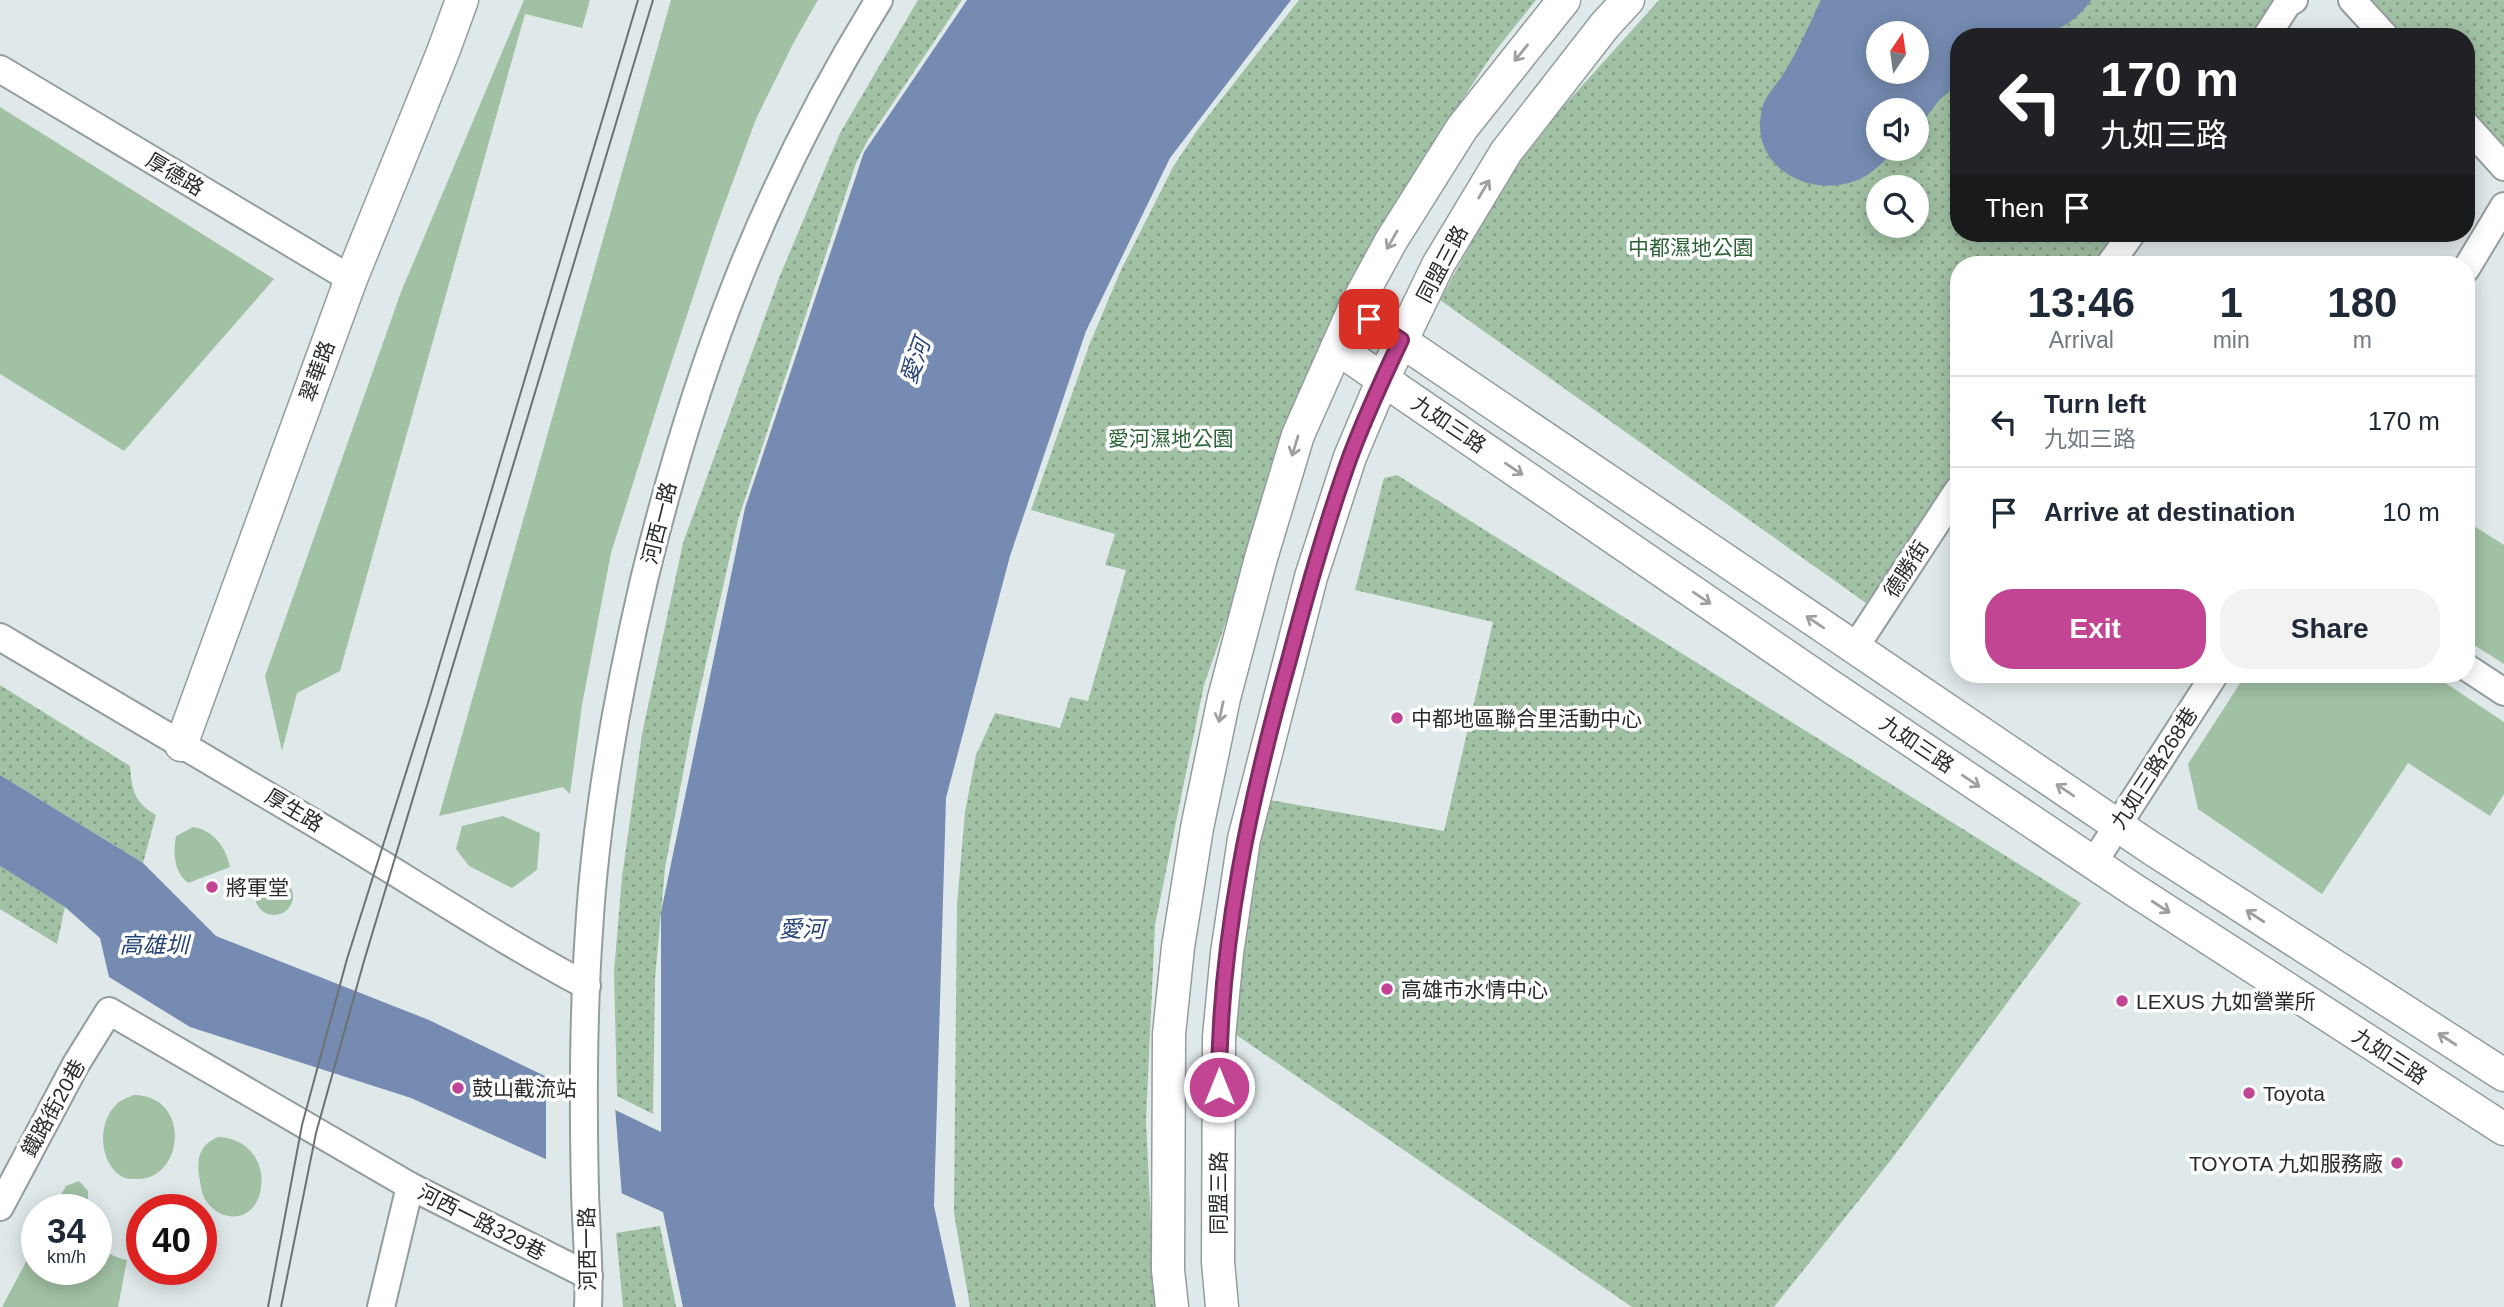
<!DOCTYPE html>
<meta charset="utf-8">
<style>
:root{--surface:#fff;--page:#f2f2f3;--text:#1f2937;--muted:#747a83;--line:#e0e1e3;--accent:#c24594}
body{margin:0;font-family:Arial,"Noto Sans TC",sans-serif;background:var(--page);color:var(--text);height:100vh;display:flex;flex-direction:column;font-size:26px;white-space:nowrap}
*{box-sizing:border-box;margin:0}
p{font-size:23px;color:var(--muted)}
.icon{flex:none;width:38px;height:38px;fill:none;stroke:currentColor;stroke-width:2;stroke-linecap:round;stroke-linejoin:round}
.map{position:relative;flex:1;overflow:hidden}
.sheet{position:absolute;left:1950px;top:256px;width:525px;height:427px;display:flex;flex-direction:column;background:var(--surface);border-radius:28px;box-shadow:0 4px 18px #0003}
.sheet>*{flex:none}
.hud{position:absolute;left:1950px;top:28px;width:525px;height:214px;border-radius:28px;box-shadow:0 4px 18px #0003;background:#202124;color:#fff;overflow:hidden}
.needle{width:46px;rotate:13deg}
.tools{position:absolute;left:1866px;top:21px;display:grid;gap:14px}
.tools a{display:grid;place-items:center;width:63px;height:63px;border-radius:50%;background:var(--surface);box-shadow:0 4px 18px #0003;font-size:35px}
.speed{position:absolute;left:21px;top:1194px;display:flex;gap:14px;font-size:35px;font-weight:700;text-align:center}
.speed>*{display:grid;place-content:center;width:91px;height:91px;border-radius:50%;background:var(--surface);box-shadow:0 4px 18px #0003;line-height:1}
.speed small{font-size:18px;font-weight:400}
.speed .limit{border:10px solid #d22;background:#fff;color:#111}
.pin{position:absolute;display:grid;place-items:center;width:60px;height:60px;color:#fff;margin:-30px;border-radius:14px;box-shadow:0 4px 10px #0006}
.me{position:absolute;width:77px;margin:-38px;rotate:0deg;stroke-linejoin:round;filter:drop-shadow(0 0 5px #0008)}
.turn{display:flex;align-items:center;gap:24px;height:147px;padding:0 35px;font-size:32px}
.turn .icon{width:91px;height:91px;stroke-width:2.5}
.turn b{display:block;font-size:49px;line-height:60px}
.then{display:flex;align-items:center;height:66px;padding:0 35px;background:#0003;gap:14px;font-size:26px}
.eta{display:flex;justify-content:space-evenly;align-items:center;height:119px;text-align:center}
.eta b{font-size:42px;font-weight:800;line-height:49px}
.button{display:flex;gap:14px;margin-top:auto;padding:14px 35px}
.button a{flex:1;height:80px;border-radius:28px;background:var(--accent);color:#fff;font-size:28px;font-weight:800;line-height:80px;text-align:center}
.button a+a{background:var(--page);color:var(--text)}
ul{padding:0;list-style:none}
li{display:flex;align-items:center;gap:21px;height:91px;padding:0 35px;border-top:2px solid var(--line)}
li div{flex:1}
li b{display:block;font-size:26px}
li em{font-style:normal}
.map>svg:first-child{display:block}
.grass{fill:#a1c1a4}
.park{fill:url(#park-dots);fill-rule:evenodd}
.water{fill:#758bb1;fill-rule:evenodd}
.pier{fill:#e0e9ea}
.lines{fill:none;stroke-linecap:round;stroke-linejoin:round}
.minor-casing{stroke:#949c9d;stroke-width:30}
.tertiary-casing{stroke:#949c9d;stroke-width:35}
.minor{stroke:#fff;stroke-width:26}
.tertiary{stroke:#fff;stroke-width:32}
.tram{stroke:#6c7272;stroke-width:2}
.oneway{stroke:#9ea0a0}
.route-casing{stroke:#7e2d60;stroke-width:18}
.route{stroke:#c24594;stroke-width:12}
.poi-dot{fill:#c24594;stroke:#fff;stroke-width:2.5}
.labels{text-anchor:middle;dominant-baseline:central;stroke-width:7;stroke-linejoin:round;paint-order:stroke}
.street-label{font-size:21px;fill:#282c2c;stroke:#fff}
.park-label{font-size:21px;fill:#2c6336;stroke:#fff}
.poi-label{font-size:21px;fill:#282c2c;stroke:#fff;text-anchor:start}
.water-label{font-size:23px;font-style:italic;fill:#284578;stroke:#fff}
</style>
<div class="map">
<svg width="2504" height="1307" viewBox="0 0 2504 1307">
<defs>
<pattern id="park-dots" width="8" height="8" patternUnits="userSpaceOnUse" patternTransform="scale(1.75)"><rect width="8" height="8" fill="#a1c1a4"/><path d="M2 2h.1M6 6h.1" fill="none" stroke="#839d86" stroke-width="1.8" stroke-linecap="round"/></pattern>
</defs>
<rect width="100%" height="100%" fill="#e0e9ea"/>
<!-- grass -->
<g class="grass">
<polygon points="524,0 590,0 582,28 525,14 340,671 297,693 282,751 265,676 401,292"/>
<polygon points="671,0 818,0 794,42 756,119 715,230 665,382 611,553 582,705 570,794 563,787 439,816"/>
<polygon points="0,107 274,279 124,451 0,374"/>
<polygon points="2466,521 2504,545 2504,664 2466,640"/>
<polygon points="2246,674 2432,674 2504,722 2504,794 2490,816 2408,763 2322,894 2198,809 2188,764"/>
<polygon points="503,816 540,833 537,870 512,888 469,866 456,849 462,826"/>
<path d="M193 827C213 830 226 847 230 867L188 883C174 872 173 854 176 836Z"/>
<circle cx="274" cy="896" r="19"/>
<path d="M134 1095C192 1096 184 1179 138 1179 130 1179 124 1179 118 1174 98 1157 98 1119 119 1102 123 1099 129 1097 134 1095Z"/>
<path d="M218 1137C249 1138 267 1163 260 1193 253 1221 223 1224 207 1202 202 1196 201 1188 200 1181 196 1161 198 1145 218 1137Z"/>
<polygon points="79,1181 88,1191 88,1209 53,1209 66,1186"/>
<path d="M96 1240C103 1252 113 1257 127 1260L118 1307H2L37 1241V1269H96Z"/>
</g>
<!-- park -->
<g class="park">
<polygon points="918,0 962,0 868,140 856,163 738,520 693,721 665,868 655,978 653,1114 617,1096 614,972 622,877 642,734 683,543 779,278 840,133"/>
<polygon points="1299,0 1536,0 1492,55 1419,164 1353,279 1237,590 1204,685 1155,925 1146,1121 1155,1307 970,1307 954,1213 957,904 965,812 976,755 995,713 1060,728 1070,697 1088,701 1126,570 1105,565 1115,534 1031,510 1090,343 1121,270 1173,167 1198,129"/>
<path d="M1659 0H2294L2265 37H1958V233H2127L2105 264H1958V472L1866 603 1440 300 1486 216 1536 137ZM1878 33H1916V72H1878ZM1878 110H1916V149H1878ZM1878 187H1916V226H1878Z"/>
<polygon points="2352,0 2504,0 2504,167 2466,125 2466,37 2386,37"/>
<polygon points="1397,475 2081,903 1891,1160 1774,1307 1632,1307 1235,1034 1236,986 1265,799 1444,831 1493,622 1355,590 1384,478"/>
<path d="M0 685 130 766C132 790 134 802 156 815L143 863 0 775Z"/>
<polygon points="0,866 65,907 57,944 0,909"/>
<polygon points="660,1226 676,1307 623,1307 616,1233"/>
</g>
<!-- water -->
<g class="water">
<polygon points="967,0 1291,0 1170,158 1086,331 1010,556 946,798 934,1206 956,1307 683,1307 663,1212 411,1098 190,1027 109,977 100,938 65,907 0,866 0,775 143,863 216,936 429,1020 661,1132 661,912 745,508 864,152"/>
<path d="M1821 0H2091C2059 47 2008 37 1958 37V85L1939 100 1916 131V110H1878V149H1898C1883 160 1873 175 1855 181 1809 198 1752 168 1761 114 1763 95 1779 84 1787 68 1800 46 1810 23 1821 0ZM1878 33H1916V72H1878Z"/>
</g>
<!-- pier -->
<polygon class="pier" points="546,1073 615,1106 622,1197 546,1163"/>
<g class="lines">
<!-- minor casing -->
<g class="minor-casing">
<g id="minor">
<polyline points="2352,0 2386,37"/>
<polyline points="2266,37 2288,3 2294,0"/>
<polyline points="0,69 351,279"/>
<polyline points="2466,125 2504,167"/>
<polyline points="2110,264 2132,233"/>
<polyline points="2466,269 2504,206"/>
<path d="M0 637C108 702 218 765 326 830 413 882 497 938 587 986"/>
<polyline points="1854,649 1958,490"/>
<polyline points="2466,667 2504,692"/>
<polyline points="2094,862 2215,674"/>
<polyline points="0,1207 76,1064 109,1011 410,1186 589,1276"/>
<polyline points="381,1307 410,1186"/>
<path d="M588 1307C590 1268 586 1230 585 1191 583 1105 583 1017 589 931 596 812 617 696 644 580 695 369 764 185 879 0"/>
</g>
</g>
<!-- tertiary casing -->
<g class="tertiary-casing">
<g id="tertiary">
<polyline points="1354,309 2151,848 2504,1075"/>
<polyline points="1337,348 1830,686 2128,886 2504,1129"/>
<polyline points="181,745 351,279 443,52 462,0"/>
<polyline points="1172,1307 1168,1270 1169,1034 1178,947 1197,828 1224,698 1261,558 1298,435 1354,309 1391,241 1462,128 1564,0"/>
<polyline points="1222,1307 1218,1262 1219,1037 1227,953 1244,839 1311,577 1350,457 1383,379 1438,265 1506,152 1605,25 1628,0"/>
</g>
</g>
<!-- minor -->
<use href="#minor" class="minor"/>
<!-- tertiary -->
<use href="#tertiary" class="tertiary"/>
<!-- tram -->
<g class="tram">
<polyline points="268,1307 302,1125 347,959 428,703 638,0"/>
<polyline points="281,1307 316,1133 364,961 653,0"/>
</g>
</g>
<!-- one-way arrows -->
<defs><path id="oneway-shaft" d="M-6 0H5M1.5-3L5.5 0L1.5 3" fill="none" stroke-width="1.6" stroke-linecap="round" stroke-linejoin="round" transform="scale(1.75)"/></defs>
<g class="oneway">
<use href="#oneway-shaft" transform="translate(1521 53) rotate(129)"/>
<use href="#oneway-shaft" transform="translate(1484 189) rotate(-59)"/>
<use href="#oneway-shaft" transform="translate(1392 240) rotate(120)"/>
<use href="#oneway-shaft" transform="translate(1295 446) rotate(107)"/>
<use href="#oneway-shaft" transform="translate(1514 469) rotate(34)"/>
<use href="#oneway-shaft" transform="translate(1702 598) rotate(34)"/>
<use href="#oneway-shaft" transform="translate(1815 622) rotate(-146)"/>
<use href="#oneway-shaft" transform="translate(1221 712) rotate(102)"/>
<use href="#oneway-shaft" transform="translate(1971 781) rotate(34)"/>
<use href="#oneway-shaft" transform="translate(2065 790) rotate(-146)"/>
<use href="#oneway-shaft" transform="translate(2161 907) rotate(33)"/>
<use href="#oneway-shaft" transform="translate(2255 916) rotate(-147)"/>
<use href="#oneway-shaft" transform="translate(2447 1039) rotate(-147)"/>
</g>
<g class="lines">
<!-- route casing -->
<g class="route-casing">
<path id="route" d="M1219 1087C1219 942 1250 799 1289 660 1307 592 1326 523 1350 457 1365 417 1383 378 1401 340L1369 319"/>
</g>
<!-- route -->
<use href="#route" class="route"/>
</g>
<!-- markers -->
<g class="poi-dot">
<circle cx="1397" cy="718" r="7"/>
<circle cx="212" cy="887" r="7"/>
<circle cx="1387" cy="989" r="7"/>
<circle cx="2122" cy="1001" r="7"/>
<circle cx="458" cy="1088" r="7"/>
<circle cx="2249" cy="1093" r="7"/>
<circle cx="2397" cy="1163" r="7"/>
</g>
<g class="labels">
<!-- street labels -->
<g class="street-label">
<text transform="translate(175 174) rotate(31)">厚德路</text>
<text transform="translate(1442 264) rotate(-62)">同盟三路</text>
<text transform="translate(317 371) rotate(-70)">翠華路</text>
<text transform="translate(1449 424) rotate(34)">九如三路</text>
<text transform="translate(659 523) rotate(-76)">河西一路</text>
<text transform="translate(1906 569) rotate(-57)">德勝街</text>
<text transform="translate(1917 744) rotate(34)">九如三路</text>
<text transform="translate(2154 768) rotate(-57)">九如三路268巷</text>
<text transform="translate(294 810) rotate(31)">厚生路</text>
<text transform="translate(2390 1056) rotate(33)">九如三路</text>
<text transform="translate(53 1108) rotate(-61)">鐵路街20巷</text>
<text transform="translate(1218 1193) rotate(-90)">同盟三路</text>
<text transform="translate(482 1222) rotate(27)">河西一路329巷</text>
<text transform="translate(587 1249) rotate(-91)">河西一路</text>
</g>
<!-- park labels -->
<g class="park-label">
<text x="1691" y="247">中都濕地公園</text>
<text x="1171" y="438">愛河濕地公園</text>
</g>
<!-- poi labels -->
<g class="poi-label">
<text x="1411" y="718">中都地區聯合里活動中心</text>
<text x="226" y="887">將軍堂</text>
<text x="1401" y="989">高雄市水情中心</text>
<text x="2136" y="1001">LEXUS 九如營業所</text>
<text x="472" y="1088">鼓山截流站</text>
<text x="2263" y="1093">Toyota</text>
<text x="2383" y="1163" text-anchor="end">TOYOTA 九如服務廠</text>
</g>
<!-- water labels -->
<g class="water-label">
<text transform="translate(915 361) rotate(-70)">愛河</text>
<text x="802" y="929">愛河</text>
<text x="154" y="945">高雄圳</text>
</g>
</g>
</svg>
<div class="tools">
<a><svg class="needle" viewBox="-14 -14 28 28"><path d="M0-13l5 13h-10z" fill="#e53935"/><path d="M0 13l5-13h-10z" fill="#747a83"/></svg></a>
<a><svg class="icon" aria-label="sound" viewBox="0 0 24 24"><path d="M4 9h4l5-4v14l-5-4H4zM17 9q2 3 0 6"/></svg></a>
<a><svg class="icon" aria-label="search" viewBox="0 0 24 24"><circle cx="10" cy="10" r="6"/><path d="M15 15l6 6"/></svg></a>
</div>
<div class="speed"><div>34<small>km/h</small></div><div class="limit">40</div></div>
<div class="pin" style="left:1369px;top:319px;background:#d93025"><svg class="icon" aria-label="arrive" viewBox="0 0 24 24"><path d="M6 21V4h12l-3 4 3 4H6"/></svg></div>
<svg class="me" style="left:1219px;top:1087px" viewBox="-20 -20 40 40"><circle r="17" fill="#c24594" stroke="#fff" stroke-width="3"/><path d="M0-11L8 9 0 5-8 9z" fill="#fff"/></svg>
<div class="hud">
<div class="turn"><svg class="icon" aria-label="left" viewBox="0 0 24 24"><path d="M17 20v-9H6M10 6l-5 5 5 5"/></svg><div><b>170 m</b>九如三路</div></div>
<div class="then">Then<svg class="icon" aria-label="arrive" viewBox="0 0 24 24"><path d="M6 21V4h12l-3 4 3 4H6"/></svg></div>
</div>
<section class="sheet">
<div class="eta">
<div><b>13:46</b><p>Arrival</p></div>
<div><b>1</b><p>min</p></div>
<div><b>180</b><p>m</p></div>
</div>
<ul>
<li><svg class="icon" aria-label="left" viewBox="0 0 24 24"><path d="M17 20v-9H6M10 6l-5 5 5 5"/></svg><div><b>Turn left</b><p>九如三路</p></div><em>170 m</em></li>
<li><svg class="icon" aria-label="arrive" viewBox="0 0 24 24"><path d="M6 21V4h12l-3 4 3 4H6"/></svg><div><b>Arrive at destination</b></div><em>10 m</em></li>
</ul>
<div class="button"><a>Exit</a><a>Share</a></div>
</section>
</div>
